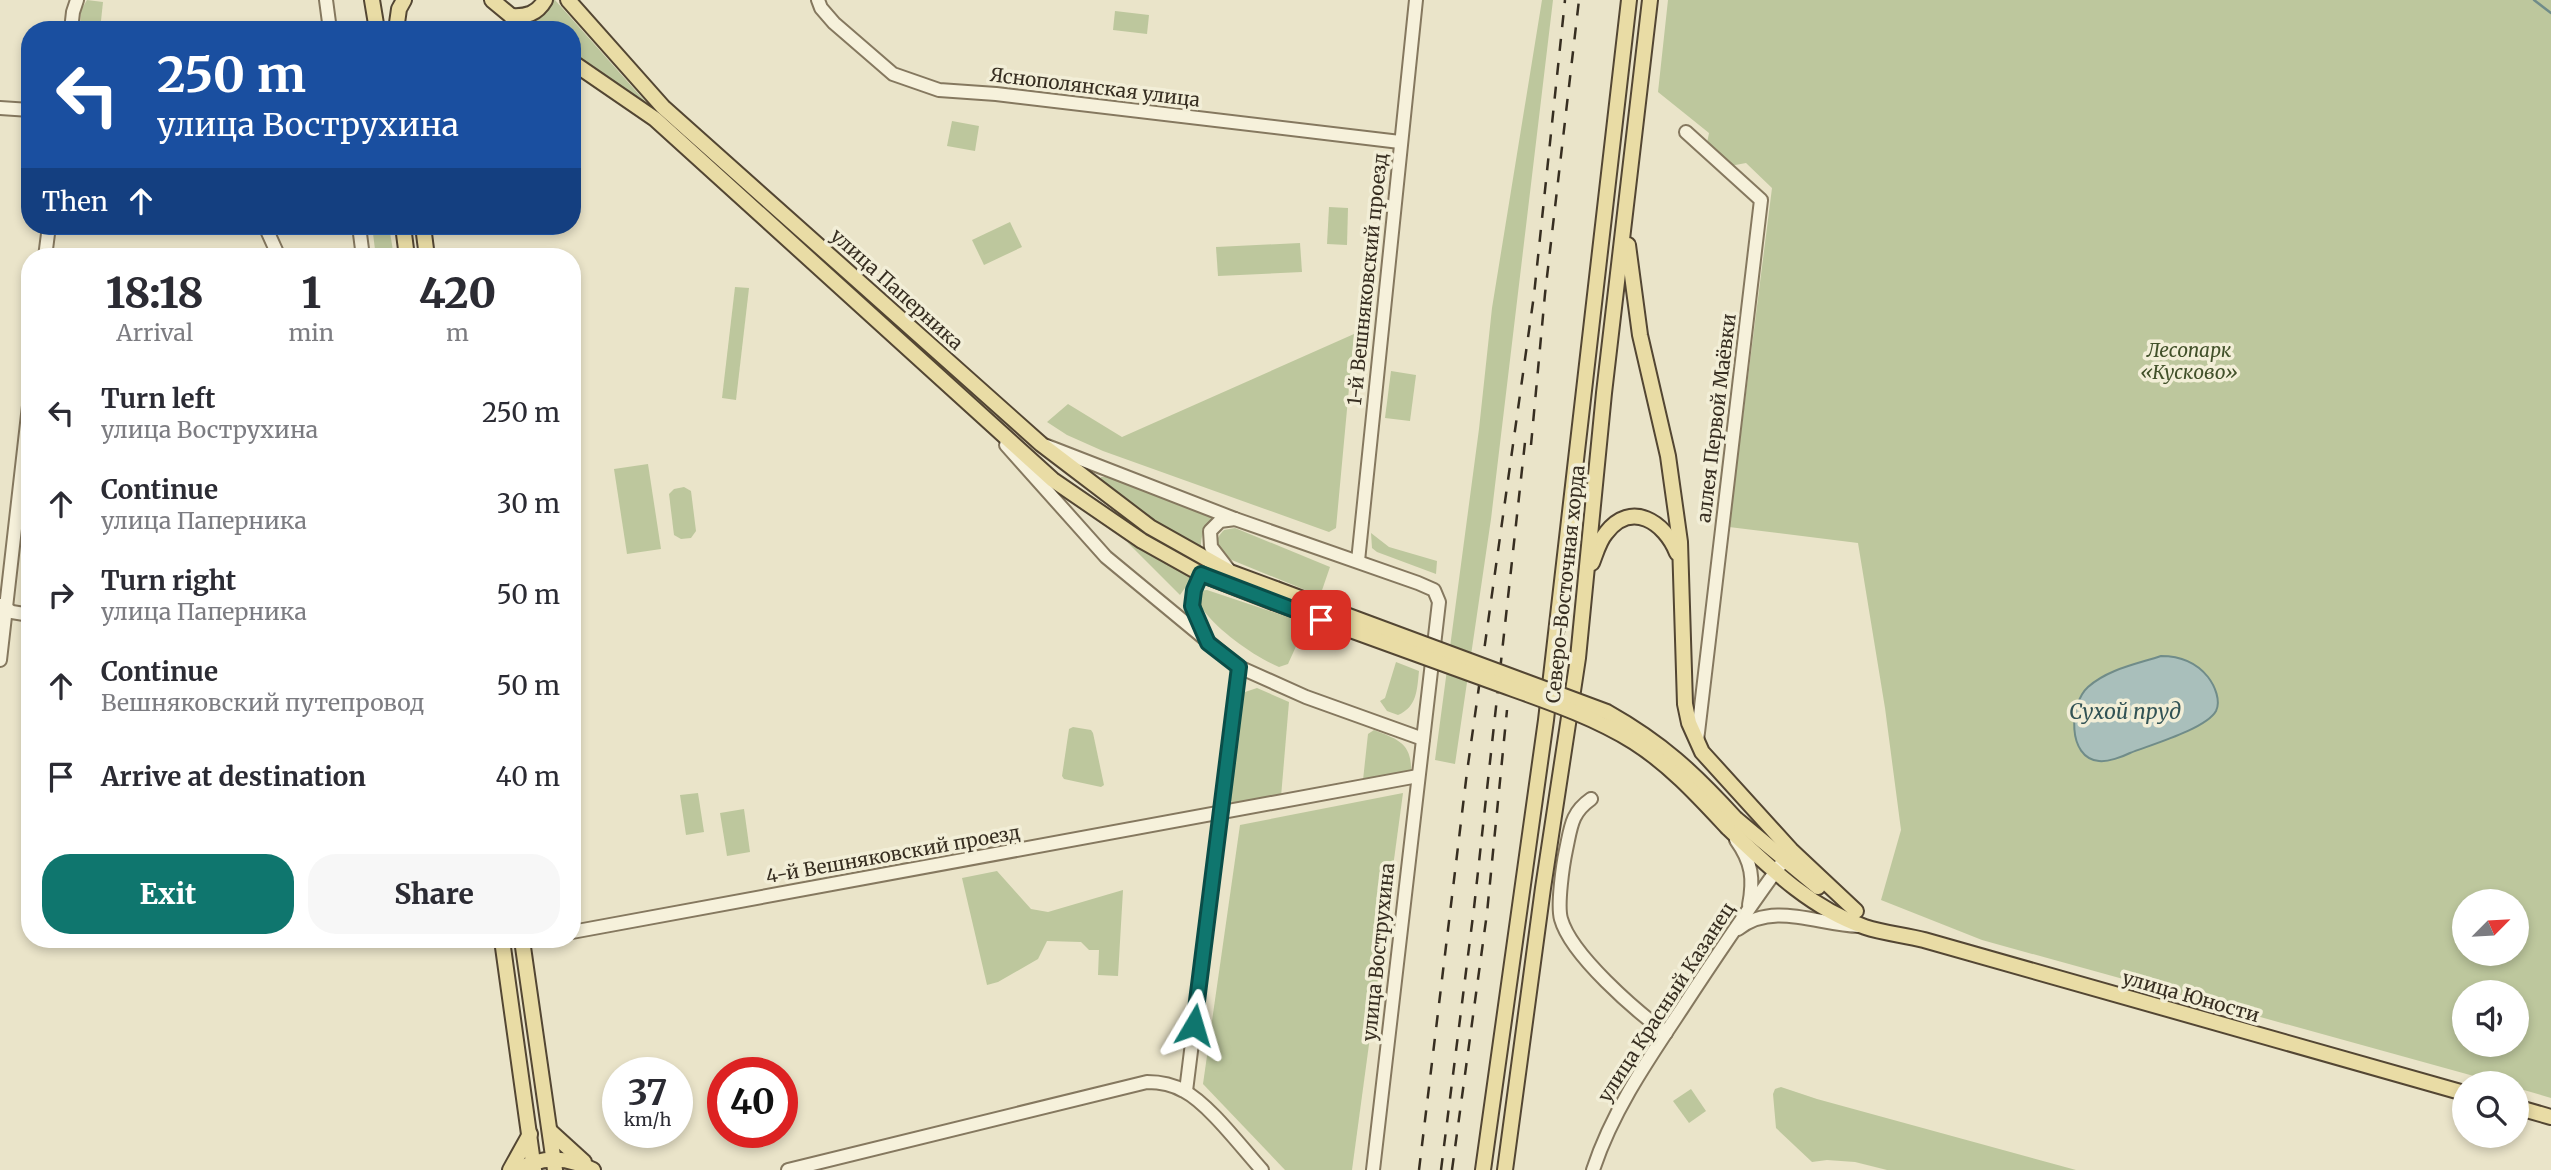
<!DOCTYPE html>
<meta charset="utf-8">
<style>
:root{--surface:#fff;--page:#f7f7f7;--text:#2b2b33;--muted:#7c7c81;--accent:#0f766e}
body{margin:0;font-family:Merriweather,serif;background:var(--page);color:var(--text);height:100vh;display:flex;flex-direction:column;font-size:26px;white-space:nowrap}
*{box-sizing:border-box;margin:0}
p{font-size:23px;color:var(--muted)}
.icon{flex:none;width:38px;height:38px;fill:none;stroke:currentColor;stroke-width:2;stroke-linecap:round;stroke-linejoin:round}
.map{position:relative;flex:1;overflow:hidden}
.side{position:absolute;left:21px;top:248px;width:560px;height:700px;display:flex;flex-direction:column;background:var(--surface);border-radius:28px;box-shadow:0 4px 10px #0003}
.side>*{flex:none}
.guide{position:absolute;left:21px;top:21px;width:560px;height:214px;border-radius:28px;box-shadow:0 4px 10px #0003;background:#1a4fa0;color:#fff;overflow:hidden}
.needle{width:46px;rotate:66deg}
.controls{position:absolute;left:2452px;top:889px;display:grid;gap:14px}
.controls a{display:grid;place-items:center;width:77px;height:77px;border-radius:50%;background:var(--surface);box-shadow:0 4px 10px #0003;font-size:35px}
.speed{position:absolute;left:602px;top:1057px;display:flex;gap:14px;font-size:35px;font-weight:700;text-align:center}
.speed>*{display:grid;place-content:center;width:91px;height:91px;border-radius:50%;background:var(--surface);box-shadow:0 4px 10px #0003;line-height:1}
.speed small{font-size:18px;font-weight:400}
.speed .limit{border:10px solid #d22;background:#fff;color:#111}
.pin{position:absolute;display:grid;place-items:center;width:60px;height:60px;color:#fff;margin:-30px;border-radius:14px;box-shadow:0 4px 10px #0006}
.me{position:absolute;width:77px;margin:-38px;rotate:7deg;stroke-linejoin:round;filter:drop-shadow(0 0 5px #0008)}
.turn{display:flex;align-items:center;gap:24px;height:147px;padding:0 21px;font-size:32px}
.turn .icon{width:91px;height:91px;stroke-width:2.5}
.turn b{display:block;font-size:49px;line-height:60px}
.then{display:flex;align-items:center;height:66px;padding:0 21px;background:#0003;gap:14px;font-size:26px}
.eta{display:flex;justify-content:space-evenly;align-items:center;height:119px;text-align:center}
.eta b{font-size:42px;font-weight:800;line-height:49px}
.primary-button{display:flex;gap:14px;margin-top:auto;padding:14px 21px}
.primary-button a{flex:1;height:80px;border-radius:28px;background:var(--accent);color:#fff;font-size:28px;font-weight:800;line-height:80px;text-align:center}
.primary-button a+a{background:var(--page);color:var(--text)}
ul{padding:0;list-style:none}
li{display:flex;align-items:center;gap:21px;height:91px;padding:0 21px}
li div{flex:1}
li b{display:block;font-size:26px}
li em{font-style:normal}
.map>svg:first-child{display:block}
.green{fill:#bdc79d;fill-rule:evenodd}
.water{fill:#a9bfbb;stroke:#708c89;stroke-width:2}
.lines{fill:none;stroke-linecap:round;stroke-linejoin:round}
.stream{stroke:#708c89;stroke-width:2.5}
.minor-casing{stroke:#85785f;stroke-width:16}
.major-casing{stroke:#534633;stroke-width:18}
.minor{stroke:#f6f1db;stroke-width:12}
.major{stroke:#e9dca5;stroke-width:14}
.rail{stroke:#372e21;stroke-width:2.5;stroke-dasharray:12 12;stroke-linecap:butt}
.major-bridge-casing{stroke:#534633;stroke-width:18;stroke-linecap:butt}
.major-bridge{stroke:#e9dca5;stroke-width:14}
.route-casing{stroke:#0a4d48;stroke-width:18}
.route{stroke:#0f766e;stroke-width:12}
.labels{text-anchor:middle;dominant-baseline:central;stroke-width:7;stroke-linejoin:round;paint-order:stroke}
.street-label{font-size:19px;fill:#372e21;stroke:#f2eed7}
.park-label{font-size:19px;font-style:italic;fill:#42512a;stroke:#f2eed7}
.water-label{font-size:21px;font-style:italic;fill:#325355;stroke:#f2eed7}
</style>
<div class="map">
<svg width="2551" height="1170" viewBox="0 0 2551 1170">
<rect width="100%" height="100%" fill="#eae4c9"/>
<!-- green -->
<g class="green">
<polygon points="87,0 103,2 100,30 80,30 81,10"/>
<polygon points="549,0 555,0 651,108 572,54 572,30 538,30 527,22"/>
<polygon points="1542,0 1553,0 1491,519 1455,764 1435,760 1479,429 1492,308"/>
<path d="M1668 0H2551V1098L2517 1088 2516 1083H2499L1982 940 1881 900 1901 830 1885 708 1858 543 1729 527 1772 188 1746 163 1730 166 1707 143 1709 133 1658 92ZM2464 901H2516V954H2464ZM2464 992H2516V1045H2464Z"/>
<polygon points="1115,11 1149,15 1147,34 1113,30"/>
<polygon points="952,121 979,126 975,151 947,146"/>
<polygon points="1329,207 1348,208 1347,245 1327,244"/>
<polygon points="1010,222 1022,247 984,265 972,240"/>
<polygon points="372,226 389,226 394,257 376,257"/>
<polygon points="1300,243 1302,272 1218,276 1216,247"/>
<polygon points="735,287 749,288 736,400 722,398"/>
<polygon points="1354,334 1336,528 1329,532 1103,451 1067,435 1047,422 1068,404 1122,437"/>
<polygon points="1391,371 1416,375 1410,421 1385,418"/>
<polygon points="648,464 661,549 627,554 614,469"/>
<path d="M1101 477H1106L1216 517C1204 525 1202 532 1201 546L1151 520 1099 481Z"/>
<polygon points="684,487 691,491 696,531 691,538 681,539 674,535 669,494 674,489"/>
<path d="M1235 528 1330 567 1320 596 1222 556C1215 545 1215 539 1224 530Z"/>
<polygon points="1371,533 1389,547 1437,561 1436,574 1377,552 1372,548"/>
<polygon points="1127,542 1192,578 1180,595"/>
<path d="M1207 590 1303 622 1298 642 1288 664 1279 667C1255 657 1220 632 1204 611 1199 605 1198 598 1199 591Z"/>
<path d="M1396 662 1419 671C1417 690 1417 707 1398 715L1387 711 1380 701 1385 698Z"/>
<polygon points="1257,688 1289,702 1281,797 1236,806 1225,795 1239,694"/>
<polygon points="1073,727 1091,730 1093,733 1104,785 1101,787 1064,779 1062,776 1069,729"/>
<path d="M1374 730C1397 739 1412 743 1411 771L1363 780 1368 734Z"/>
<polygon points="698,793 704,832 686,835 680,795"/>
<polygon points="1403,793 1352,1170 1285,1170 1203,1084 1240,825"/>
<polygon points="744,809 750,852 727,856 720,813"/>
<polygon points="997,871 1031,909 1048,912 1123,890 1118,976 1098,975 1099,950 1089,950 1081,942 1047,941 1038,959 998,982 987,985 962,878"/>
<polygon points="1781,1087 1817,1099 2076,1170 1887,1170 1855,1162 1827,1160 1812,1162 1776,1128 1773,1094 1775,1089"/>
<polygon points="1691,1089 1706,1111 1689,1123 1673,1101"/>
</g>
<!-- water -->
<path class="water" d="M2161 656C2180 656 2196 662 2208 677 2215 686 2221 701 2216 711 2206 729 2150 745 2130 753 2122 757 2108 762 2099 761 2067 758 2069 704 2088 687 2108 669 2137 664 2161 656Z"/>
<g class="lines">
<!-- stream -->
<polyline class="stream" points="2534,0 2551,13"/>
<!-- minor casing -->
<g class="minor-casing">
<g id="minor">
<polyline points="326,0 330,30"/>
<polyline points="818,0 821,8 834,23 893,74 939,90 996,94 1400,142"/>
<polyline points="71,30 73,12 77,0"/>
<polyline points="0,108 30,110"/>
<polyline points="1686,132 1761,200 1697,741"/>
<polyline points="265,226 279,257"/>
<polyline points="359,226 363,257"/>
<polyline points="45,257 49,226"/>
<polyline points="1006,445 1106,557 1239,667 1306,697 1423,739"/>
<polyline points="1047,446 1235,519 1418,583 1434,590 1439,602 1373,1170"/>
<polyline points="1358,561 1416,0"/>
<polyline points="1228,569 1211,547 1210,531 1220,521 1235,519"/>
<path d="M1201 574C1187 603 1194 612 1206 640"/>
<polyline points="1,605 12,612 30,615"/>
<polyline points="0,660 30,397"/>
<path d="M1591 799C1571 813 1571 827 1566 850 1563 864 1557 905 1561 919 1571 955 1636 1011 1666 1033"/>
<path d="M1736 840C1752 862 1754 879 1749 905"/>
<path d="M1738 929C1773 901 1819 925 1859 926"/>
<polyline points="572,932 1418,776"/>
<polyline points="1186,1091 1239,667"/>
<path d="M788 1170 1147 1082C1160 1082 1172 1084 1184 1091 1209 1104 1242 1148 1262 1170"/>
<path d="M1593 1170C1612 1112 1647 1061 1681 1010 1713 961 1746 912 1781 864"/>
</g>
</g>
<!-- major casing -->
<g class="major-casing">
<g id="major">
<polyline points="372,0 377,30"/>
<polyline points="492,0 528,30"/>
<polyline points="568,0 663,107 1041,444 1150,527 1230,572 1276,589"/>
<path d="M511 16C526 17 537 14 545 0"/>
<polyline points="396,30 399,9 404,0"/>
<polyline points="572,62 655,119 1053,480 1142,541 1201,574 1273,602"/>
<polyline points="403,226 407,257"/>
<polyline points="423,226 427,257"/>
<polyline points="1628,245 1640,335 1668,456 1680,542 1685,704 1689,723 1702,752 1791,850 1856,911"/>
<path d="M1592 563C1596 553 1599 541 1606 533 1631 500 1665 522 1677 553"/>
<polyline points="1736,819 1818,887"/>
<path d="M1728 828C1769 867 1810 908 1865 927 1883 933 1904 935 1924 940L2464 1093"/>
<polyline points="502,940 534,1170"/>
<polyline points="522,940 555,1170"/>
<polyline points="2516,1107 2551,1117"/>
<polyline points="551,1132 584,1162"/>
<polyline points="510,1170 530,1134"/>
<path d="M518 1170C543 1155 568 1157 593 1170"/>
<polyline points="1483,1170 1546,720 1629,0"/>
<polyline points="1505,1170 1543,888 1578,658 1604,393 1650,0"/>
</g>
</g>
<!-- minor -->
<use href="#minor" class="minor"/>
<!-- major -->
<use href="#major" class="major"/>
<!-- rail -->
<g class="rail">
<polyline points="1531,445 1545,294 1579,0"/>
<polyline points="1419,1170 1467,772 1534,295 1565,0"/>
<polyline points="1441,1170 1474,908 1526,433"/>
<polyline points="1452,1170 1487,913 1507,710"/>
</g>
<!-- major-bridge casing -->
<g class="major-bridge-casing">
<g id="major-bridge">
<path d="M1276 589 1607 712C1662 743 1693 772 1736 819"/>
<path d="M1273 602C1344 628 1416 654 1488 680 1537 698 1589 714 1634 742 1670 765 1699 797 1728 828"/>
</g>
</g>
<!-- major-bridge -->
<use href="#major-bridge" class="major-bridge"/>
</g>
<g class="lines">
<!-- route casing -->
<g class="route-casing">
<polyline id="route" points="1194,1025 1239,667 1208,643 1192,606 1194,590 1201,574 1321,620"/>
</g>
<!-- route -->
<use href="#route" class="route"/>
</g>
<g class="labels">
<!-- street labels -->
<g class="street-label">
<text transform="translate(1095 87) rotate(7)">Яснополянская улица</text>
<text transform="translate(1367 279) rotate(-84)">1-й Вешняковский проезд</text>
<text transform="translate(897 289) rotate(42)">улица Паперника</text>
<text transform="translate(1716 418) rotate(-83)">аллея Первой Маёвки</text>
<text transform="translate(1565 584) rotate(-84)">Северо-Восточная хорда</text>
<text transform="translate(893 854) rotate(-10)">4-й Вешняковский проезд</text>
<text transform="translate(1378 952) rotate(-84)">улица Вострухина</text>
<text transform="translate(2191 996) rotate(16)">улица Юности</text>
<text transform="translate(1666 1002) rotate(-57)">улица Красный Казанец</text>
</g>
<!-- park labels -->
<g class="park-label">
<text x="2189" y="350">Лесопарк<tspan x="2189" dy="22">«Кусково»</tspan></text>
</g>
<!-- water labels -->
<g class="water-label">
<text x="2125" y="711">Сухой пруд</text>
</g>
</g>
</svg>
<div class="controls">
<a><svg class="needle" viewBox="-14 -14 28 28"><path d="M0-13l5 13h-10z" fill="#e53935"/><path d="M0 13l5-13h-10z" fill="#7c7c81"/></svg></a>
<a><svg class="icon" aria-label="sound" viewBox="0 0 24 24"><path d="M4 9h4l5-4v14l-5-4H4zM17 9q2 3 0 6"/></svg></a>
<a><svg class="icon" aria-label="search" viewBox="0 0 24 24"><circle cx="10" cy="10" r="6"/><path d="M15 15l6 6"/></svg></a>
</div>
<div class="speed"><div>37<small>km/h</small></div><div class="limit">40</div></div>
<div class="pin" style="left:1321px;top:620px;background:#d93025"><svg class="icon" aria-label="arrive" viewBox="0 0 24 24"><path d="M6 21V4h12l-3 4 3 4H6"/></svg></div>
<svg class="me" style="left:1194px;top:1025px" viewBox="-20 -20 40 40"><path d="M0-17L14 15 0 8-14 15z" fill="#0f766e" stroke="#fff" stroke-width="4"/></svg>
<div class="guide">
<div class="turn"><svg class="icon" aria-label="left" viewBox="0 0 24 24"><path d="M17 20v-9H6M10 6l-5 5 5 5"/></svg><div><b>250 m</b>улица Вострухина</div></div>
<div class="then">Then<svg class="icon" aria-label="ahead" viewBox="0 0 24 24"><path d="M12 20V5M6 11l6-6 6 6"/></svg></div>
</div>
<section class="side">
<div class="eta">
<div><b>18:18</b><p>Arrival</p></div>
<div><b>1</b><p>min</p></div>
<div><b>420</b><p>m</p></div>
</div>
<ul>
<li><svg class="icon" aria-label="left" viewBox="0 0 24 24"><path d="M17 20v-9H6M10 6l-5 5 5 5"/></svg><div><b>Turn left</b><p>улица Вострухина</p></div><em>250 m</em></li>
<li><svg class="icon" aria-label="ahead" viewBox="0 0 24 24"><path d="M12 20V5M6 11l6-6 6 6"/></svg><div><b>Continue</b><p>улица Паперника</p></div><em>30 m</em></li>
<li><svg class="icon" aria-label="right" viewBox="0 0 24 24"><path d="M7 20v-9h11M14 6l5 5-5 5"/></svg><div><b>Turn right</b><p>улица Паперника</p></div><em>50 m</em></li>
<li><svg class="icon" aria-label="ahead" viewBox="0 0 24 24"><path d="M12 20V5M6 11l6-6 6 6"/></svg><div><b>Continue</b><p>Вешняковский путепровод</p></div><em>50 m</em></li>
<li><svg class="icon" aria-label="arrive" viewBox="0 0 24 24"><path d="M6 21V4h12l-3 4 3 4H6"/></svg><div><b>Arrive at destination</b></div><em>40 m</em></li>
</ul>
<div class="primary-button"><a>Exit</a><a>Share</a></div>
</section>
</div>
